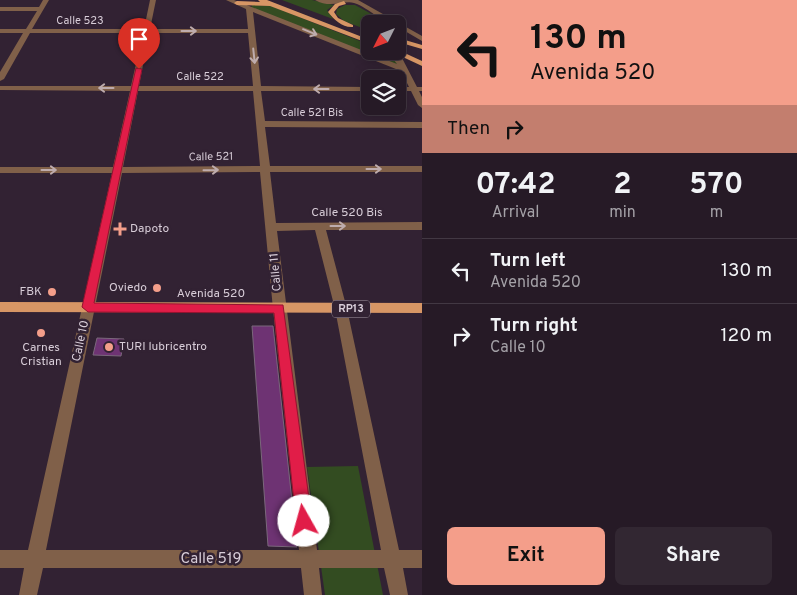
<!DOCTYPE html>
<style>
:root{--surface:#261a26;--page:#322732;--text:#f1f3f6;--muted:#a4a1a7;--line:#423843;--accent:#f49e8a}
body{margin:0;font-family:Overpass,sans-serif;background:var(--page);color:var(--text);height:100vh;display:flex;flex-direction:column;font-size:19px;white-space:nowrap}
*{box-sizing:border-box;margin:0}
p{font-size:16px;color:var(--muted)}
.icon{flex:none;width:28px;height:28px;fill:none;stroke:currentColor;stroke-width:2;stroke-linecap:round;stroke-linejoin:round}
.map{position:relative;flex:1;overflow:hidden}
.drawer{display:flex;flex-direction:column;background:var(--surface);width:375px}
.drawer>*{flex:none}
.hud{background:#f49e8a;color:#111;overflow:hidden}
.needle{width:32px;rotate:228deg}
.tools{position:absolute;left:361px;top:15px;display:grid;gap:10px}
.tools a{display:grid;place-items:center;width:45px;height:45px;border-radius:8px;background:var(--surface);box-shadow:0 2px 12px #0003,0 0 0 1px var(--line);font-size:25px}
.pin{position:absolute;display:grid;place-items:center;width:42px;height:42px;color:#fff;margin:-51px -21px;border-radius:50% 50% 50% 0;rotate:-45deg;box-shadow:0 0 5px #0007}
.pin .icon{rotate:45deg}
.me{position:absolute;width:55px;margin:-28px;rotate:353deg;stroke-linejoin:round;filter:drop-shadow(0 0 4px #0008)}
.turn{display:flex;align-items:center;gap:18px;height:105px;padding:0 25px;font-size:22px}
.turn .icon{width:65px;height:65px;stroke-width:2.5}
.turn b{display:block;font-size:35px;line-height:42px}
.then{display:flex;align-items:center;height:48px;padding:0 25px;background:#0003;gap:10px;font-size:19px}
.eta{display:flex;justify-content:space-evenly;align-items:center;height:85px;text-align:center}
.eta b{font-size:30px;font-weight:700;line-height:35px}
.cta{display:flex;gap:10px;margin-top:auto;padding:10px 25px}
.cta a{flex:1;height:58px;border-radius:8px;background:var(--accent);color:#111;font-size:20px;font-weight:700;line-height:58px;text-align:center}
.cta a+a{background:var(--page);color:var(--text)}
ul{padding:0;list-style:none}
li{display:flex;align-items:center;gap:15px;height:65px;padding:0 25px;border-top:1px solid var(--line)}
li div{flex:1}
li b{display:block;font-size:19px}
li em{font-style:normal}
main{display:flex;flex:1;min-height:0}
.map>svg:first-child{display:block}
.green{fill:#334c21}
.building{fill:#6e3373;stroke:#7b687c}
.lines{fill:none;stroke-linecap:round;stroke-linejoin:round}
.minor{fill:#806049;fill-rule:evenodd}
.major{fill:#d79665;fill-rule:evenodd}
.oneway{stroke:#beacad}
.route{fill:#e11d48;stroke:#92132f}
.poi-dot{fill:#f49e8a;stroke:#322233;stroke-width:2}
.labels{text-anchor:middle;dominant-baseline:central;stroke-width:5;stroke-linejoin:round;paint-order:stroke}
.far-street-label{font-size:11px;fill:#d8cdd8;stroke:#322233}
.shield{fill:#322233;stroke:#a69aa6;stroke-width:1}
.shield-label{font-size:11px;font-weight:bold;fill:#d8cdd8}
.street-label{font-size:12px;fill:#d8cdd8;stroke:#322233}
.poi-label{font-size:12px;fill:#d8cdd8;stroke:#322233;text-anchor:start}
.near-street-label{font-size:15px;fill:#d8cdd8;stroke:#322233}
</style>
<main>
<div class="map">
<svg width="422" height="595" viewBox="0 0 422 595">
<rect width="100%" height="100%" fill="#322233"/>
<!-- green -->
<g class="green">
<polygon points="282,0 312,0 334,5 327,10 333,19"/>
<polygon points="252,5 271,6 370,45 370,51 388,53 403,69 251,8"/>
<polygon points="345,5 355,5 390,24 370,24 370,31 344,21 336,14 337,9"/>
<polygon points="358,466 383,595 325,595 307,467"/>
</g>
<!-- building -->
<g class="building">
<polygon points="252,326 273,326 297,547 268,546"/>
<polygon points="97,338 124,339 121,356 93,355"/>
</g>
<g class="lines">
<!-- minor -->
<g class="minor">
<path d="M43 0H49L32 29H144L150 0H156L150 29H248L246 9 226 0H234L397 64 387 51H395L402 58 417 87H422V91H419L422 97V108L418 105 411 91H398V87H409L401 71 253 12 261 86 370 87V91H261L265 121 422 122V128L265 127 270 166H422V172H270L276 223 422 222V230H326L347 309 399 550H422V568H403L408 595H390L384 568H319L322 595H304L301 568H43L37 595H19L24 568H0V550H28L112 173H0V167H113L130 91 0 90V86H131L143 33H30L4 79 0 81V72L23 33H0V29H26L37 11H0V7H39ZM149 33H248L253 86H139ZM138 91H253L260 166 123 167ZM260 172 273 309 299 550H46L122 173ZM315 230 335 309 381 550H317L277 231Z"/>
<path d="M315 0H358L422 36V41L398 27V24C381 24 370 8 354 3 344 0 330 9 315 0Z"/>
</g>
<!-- major -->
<g class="major">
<polygon points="258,0 267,0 370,40 370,44 270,6 237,5 234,3 237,1 260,2"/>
<path d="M344 1 346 4 339 6 334 12 338 18 353 25V27C343 28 334 20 328 12L335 4Z"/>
<polygon points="398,38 422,45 422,49 398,42"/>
<polygon points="398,50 422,61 422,66 390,51"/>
<polygon points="0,302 422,303 422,313 0,312"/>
</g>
</g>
<!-- one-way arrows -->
<defs><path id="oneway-shaft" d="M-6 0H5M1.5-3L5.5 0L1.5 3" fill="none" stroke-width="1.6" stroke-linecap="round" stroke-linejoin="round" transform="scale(1.25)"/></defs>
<g class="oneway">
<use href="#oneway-shaft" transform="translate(189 31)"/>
<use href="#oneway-shaft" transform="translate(310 32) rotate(22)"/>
<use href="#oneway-shaft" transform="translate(254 56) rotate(84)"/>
<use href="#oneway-shaft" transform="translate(106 88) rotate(-180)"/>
<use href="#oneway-shaft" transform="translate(321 89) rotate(-180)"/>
<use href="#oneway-shaft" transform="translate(374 169)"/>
<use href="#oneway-shaft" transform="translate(49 170)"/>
<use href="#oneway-shaft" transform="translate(211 170) rotate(-1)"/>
<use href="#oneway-shaft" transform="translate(338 226)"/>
</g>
<!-- route -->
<polygon class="route" points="136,68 142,69 94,303 283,305 312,521 310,527 304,529 299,527 296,521 274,313 88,312 82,307"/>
<!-- markers -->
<g class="poi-dot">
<path d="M117.5 221.5h5v5h5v5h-5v5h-5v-5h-5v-5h5z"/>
<circle cx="157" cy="288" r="5"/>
<circle cx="52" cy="292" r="5"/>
<circle cx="41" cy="333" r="5"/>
<circle cx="109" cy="347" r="5"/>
</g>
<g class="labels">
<!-- far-street labels -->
<g class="far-street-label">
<text x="80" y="21">Calle 523</text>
<text x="200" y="77">Calle 522</text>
<text x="312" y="113">Calle 521 Bis</text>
<text transform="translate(211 157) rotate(-1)">Calle 521</text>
</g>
<!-- shield labels -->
<rect class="shield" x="332" y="300.5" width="38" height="17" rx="4"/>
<g class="shield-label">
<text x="351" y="309">RP13</text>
</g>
<!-- street labels -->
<g class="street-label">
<text x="347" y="213">Calle 520 Bis</text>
<text transform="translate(276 272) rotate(-95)">Calle 11</text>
<text x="211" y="294">Avenida 520</text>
<text transform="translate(81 341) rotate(-78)">Calle 10</text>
</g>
<!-- poi labels -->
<g class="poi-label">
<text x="130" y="229">Dapoto</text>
<text x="147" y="288" text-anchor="end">Oviedo</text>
<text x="42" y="292" text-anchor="end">FBK</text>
<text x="119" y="347">TURI lubricentro</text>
<text x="41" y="348" text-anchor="middle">Carnes<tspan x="41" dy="14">Cristian</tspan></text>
</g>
<!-- near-street labels -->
<g class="near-street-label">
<text x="211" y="559">Calle 519</text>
</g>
</g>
</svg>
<div class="tools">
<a><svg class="needle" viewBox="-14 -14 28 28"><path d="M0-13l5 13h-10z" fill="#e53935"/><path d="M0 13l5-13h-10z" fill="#a4a1a7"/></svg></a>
<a><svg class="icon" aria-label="layers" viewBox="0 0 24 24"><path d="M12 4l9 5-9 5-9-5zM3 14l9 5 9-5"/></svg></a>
</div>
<div class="pin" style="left:139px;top:69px;background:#d93025"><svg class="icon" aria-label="arrive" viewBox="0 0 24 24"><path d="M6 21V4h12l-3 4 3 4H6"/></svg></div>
<svg class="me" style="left:304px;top:521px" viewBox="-20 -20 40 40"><circle r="19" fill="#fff"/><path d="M0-13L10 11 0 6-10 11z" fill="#e11d48"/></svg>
</div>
<section class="drawer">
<div class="hud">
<div class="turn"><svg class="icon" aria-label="left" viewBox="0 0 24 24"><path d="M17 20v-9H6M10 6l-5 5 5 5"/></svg><div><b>130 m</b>Avenida 520</div></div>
<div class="then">Then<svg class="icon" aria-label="right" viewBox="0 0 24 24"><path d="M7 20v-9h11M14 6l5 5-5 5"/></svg></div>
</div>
<div class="eta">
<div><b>07:42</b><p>Arrival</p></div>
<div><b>2</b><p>min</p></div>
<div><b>570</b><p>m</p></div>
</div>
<ul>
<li><svg class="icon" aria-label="left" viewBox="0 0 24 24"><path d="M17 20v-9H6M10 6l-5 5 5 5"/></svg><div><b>Turn left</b><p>Avenida 520</p></div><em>130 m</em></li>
<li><svg class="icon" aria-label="right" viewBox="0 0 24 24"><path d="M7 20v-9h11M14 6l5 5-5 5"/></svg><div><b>Turn right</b><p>Calle 10</p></div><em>120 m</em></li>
</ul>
<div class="cta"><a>Exit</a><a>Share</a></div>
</section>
</main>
